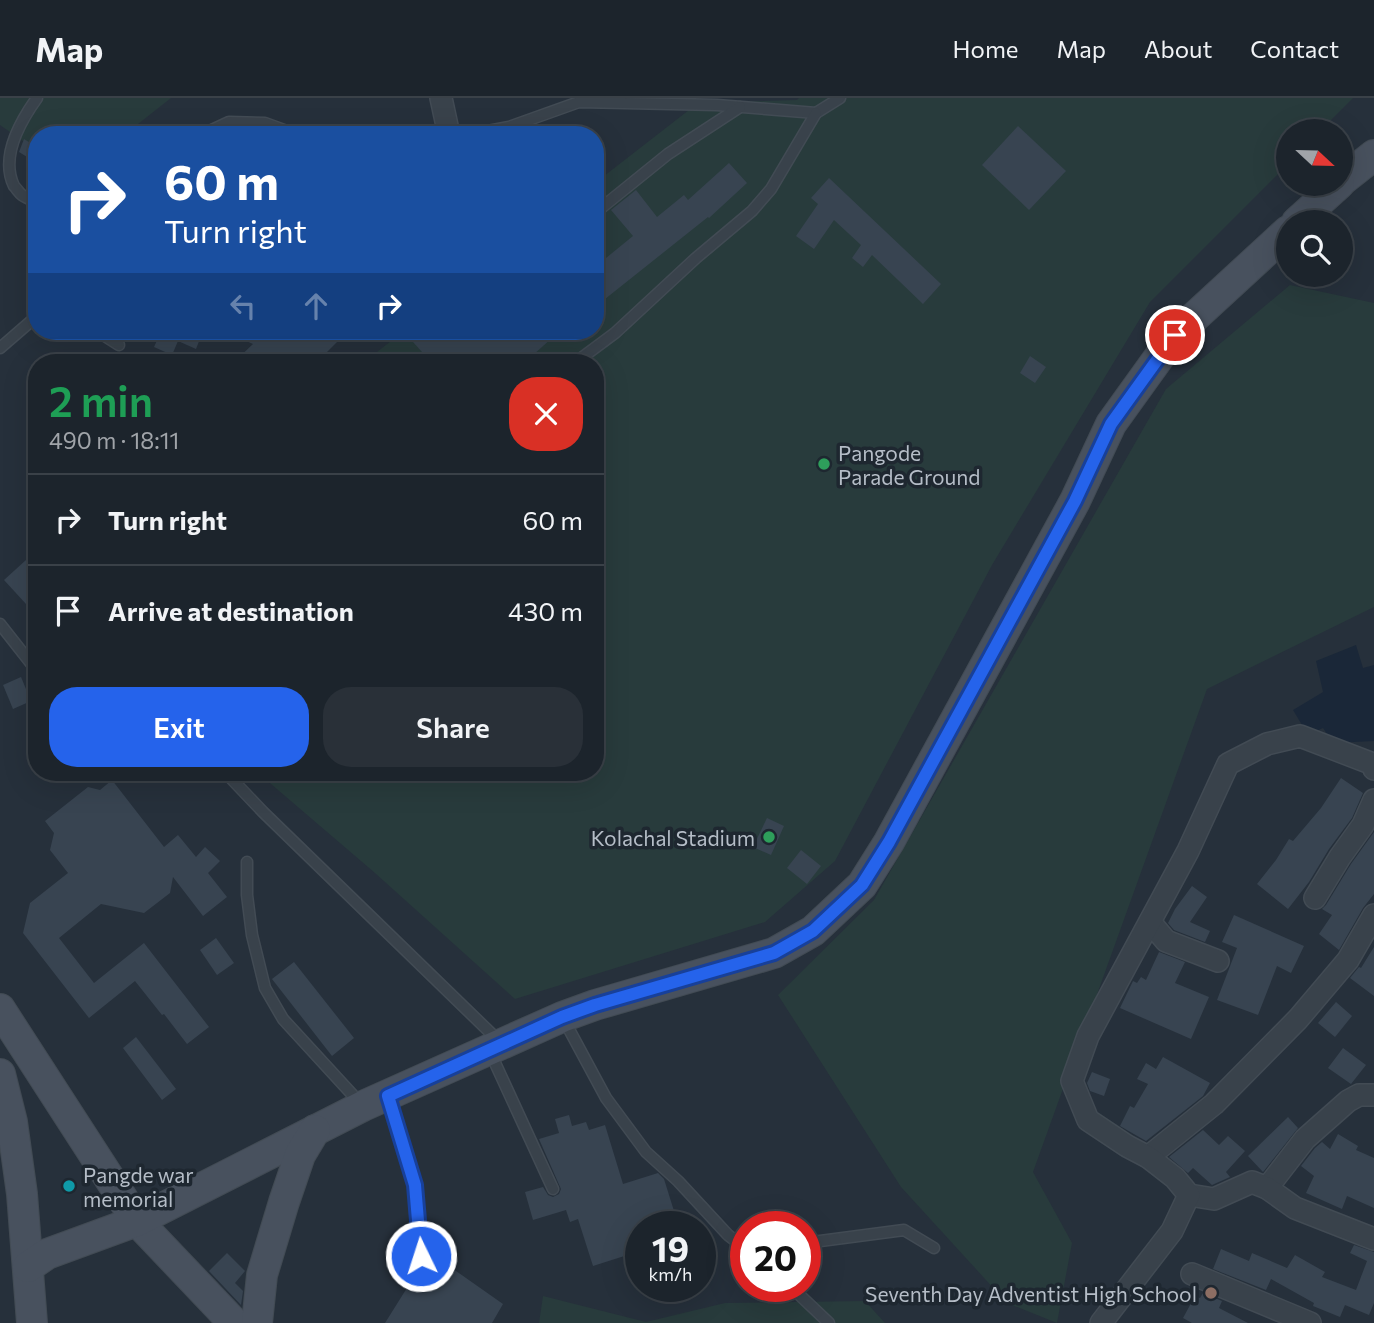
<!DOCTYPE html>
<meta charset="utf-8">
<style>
:root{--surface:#1c242c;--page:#293038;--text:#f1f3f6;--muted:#a0a4a9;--line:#3a4148;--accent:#2563eb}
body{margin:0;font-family:Commissioner,sans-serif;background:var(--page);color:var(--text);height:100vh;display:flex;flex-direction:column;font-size:26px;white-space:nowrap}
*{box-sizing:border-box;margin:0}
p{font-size:23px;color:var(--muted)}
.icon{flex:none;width:38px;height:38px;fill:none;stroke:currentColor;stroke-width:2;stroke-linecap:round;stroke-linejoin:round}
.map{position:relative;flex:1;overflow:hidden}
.details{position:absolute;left:28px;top:256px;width:576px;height:427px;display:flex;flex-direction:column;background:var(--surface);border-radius:28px;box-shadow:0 7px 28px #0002,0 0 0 2px var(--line)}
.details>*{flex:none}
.hud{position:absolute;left:28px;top:28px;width:576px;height:214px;border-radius:28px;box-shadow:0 7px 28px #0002,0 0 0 2px var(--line);background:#1a4fa0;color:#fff;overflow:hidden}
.needle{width:46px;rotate:112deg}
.buttons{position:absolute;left:1276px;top:21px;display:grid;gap:14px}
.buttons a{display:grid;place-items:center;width:77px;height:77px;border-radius:50%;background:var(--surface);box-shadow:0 7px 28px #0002,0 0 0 2px var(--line);font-size:35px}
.speed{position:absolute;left:625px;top:1113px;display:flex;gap:14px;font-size:35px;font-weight:700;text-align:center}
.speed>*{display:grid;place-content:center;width:91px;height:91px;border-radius:50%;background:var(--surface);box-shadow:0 7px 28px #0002,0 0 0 2px var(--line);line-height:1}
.speed small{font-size:18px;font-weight:400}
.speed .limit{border:10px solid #d22;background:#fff;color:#111}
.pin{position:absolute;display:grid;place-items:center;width:60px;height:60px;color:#fff;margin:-30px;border:4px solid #fff;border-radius:50%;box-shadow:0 2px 7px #0007}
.me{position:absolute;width:77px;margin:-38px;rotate:356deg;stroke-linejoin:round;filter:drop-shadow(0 0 5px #0008)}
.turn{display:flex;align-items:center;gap:24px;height:147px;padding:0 21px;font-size:32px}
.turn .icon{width:91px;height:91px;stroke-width:2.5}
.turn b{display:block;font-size:49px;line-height:60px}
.lanes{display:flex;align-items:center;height:66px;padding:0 21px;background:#0003;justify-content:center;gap:35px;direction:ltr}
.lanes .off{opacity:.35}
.round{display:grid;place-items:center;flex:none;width:74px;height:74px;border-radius:28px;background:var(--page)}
.headline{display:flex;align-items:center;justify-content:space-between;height:119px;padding:0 21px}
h1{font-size:42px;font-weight:600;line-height:52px;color:#1e9e55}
.action{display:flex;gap:14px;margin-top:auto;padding:14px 21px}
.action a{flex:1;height:80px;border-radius:28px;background:var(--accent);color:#fff;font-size:28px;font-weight:600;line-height:80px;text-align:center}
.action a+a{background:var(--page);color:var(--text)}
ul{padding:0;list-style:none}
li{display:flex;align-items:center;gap:21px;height:91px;padding:0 21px;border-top:2px solid var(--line)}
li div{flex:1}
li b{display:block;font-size:26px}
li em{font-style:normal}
header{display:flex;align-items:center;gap:42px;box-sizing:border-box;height:98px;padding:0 35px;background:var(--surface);border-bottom:2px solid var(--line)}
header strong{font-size:33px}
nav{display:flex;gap:38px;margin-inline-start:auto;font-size:24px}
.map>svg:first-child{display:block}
.green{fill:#283b3c}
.water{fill:#1a2738}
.building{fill:#384451}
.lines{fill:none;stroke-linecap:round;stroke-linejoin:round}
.service-casing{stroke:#424b54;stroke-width:13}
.minor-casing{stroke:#424b54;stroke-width:24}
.secondary-casing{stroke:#424b54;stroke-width:32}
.service{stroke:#39424b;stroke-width:10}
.minor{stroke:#39424b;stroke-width:21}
.secondary{stroke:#48515e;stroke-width:30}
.route-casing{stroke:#184099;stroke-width:18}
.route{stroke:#2563eb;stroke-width:12}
.leisure-dot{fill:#2e9e5b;stroke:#1e2730;stroke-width:2.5}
.culture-dot{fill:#0f9aa8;stroke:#1e2730;stroke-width:2.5}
.education-dot{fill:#8d6e63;stroke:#1e2730;stroke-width:2.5}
.labels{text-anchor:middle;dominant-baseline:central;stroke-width:7;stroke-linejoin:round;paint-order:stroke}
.poi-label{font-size:21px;fill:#b5bdc7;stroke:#1e2730;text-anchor:start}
</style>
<header>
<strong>Map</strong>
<nav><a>Home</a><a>Map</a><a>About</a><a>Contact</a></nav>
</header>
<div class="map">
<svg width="1374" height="1225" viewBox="0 0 1374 1225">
<rect width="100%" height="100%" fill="#26303b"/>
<!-- green -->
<g class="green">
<polygon points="0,0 171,0 124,37 37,37 37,53 0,27"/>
<polygon points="799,0 1353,0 1320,33 1288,33 1288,66 1150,204 992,467 835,763 765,824 515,901 375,775 257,674 595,674 595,264 364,264 404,233 595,233 595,85 698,5 797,2"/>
<polygon points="1290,187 1374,205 1374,509 1207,591 1033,1074 1072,1145 1057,1225 1007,1205 901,1089 778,897 874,802 1166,291"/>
<polygon points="543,1198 646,1224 725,1205 865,1203 885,1225 539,1225"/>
</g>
<!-- water -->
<polygon class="water" points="1356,547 1363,570 1374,567 1374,643 1333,645 1323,630 1308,637 1293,612 1323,594 1316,563"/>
<!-- building -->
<g class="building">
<polygon points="1018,28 1066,73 1029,112 982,67"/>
<polygon points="24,41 37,49 37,55 32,62 19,54"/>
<polygon points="729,65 747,85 709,120 708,119 595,209 595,169 633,138 611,112 636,92 657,119 684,97 688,102"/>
<polygon points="829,80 941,186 923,206 872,157 863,169 852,160 861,147 834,122 814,151 796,138 818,106 811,100"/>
<polygon points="153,233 203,233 196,251 178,243 172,257 154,249 160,236"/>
<polygon points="223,233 332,233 340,241 317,264 234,264 253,246"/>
<polygon points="426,233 560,233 525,264 431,264 413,244"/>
<polygon points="1030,258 1046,269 1035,285 1020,275"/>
<polygon points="37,452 37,518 4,482"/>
<polygon points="21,579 31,603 13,611 3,587"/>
<polygon points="1341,680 1363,695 1352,720 1329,751 1309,784 1288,811 1257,786 1276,762 1289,741 1293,743 1321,710"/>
<polygon points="112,682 164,749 178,737 196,759 205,749 220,763 208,775 227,799 203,818 173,779 170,795 144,815 101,806 59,840 94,885 144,845 209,929 187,946 164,916 162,917 135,883 89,920 23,835 30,805 68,775 50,752 54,735 45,723 88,689 100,692"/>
<polygon points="767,720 784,728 771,757 753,749"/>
<polygon points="1374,734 1374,796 1363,810 1339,852 1319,836 1332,817 1322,811 1326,807 1351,766"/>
<polygon points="801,752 821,768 807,786 787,770"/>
<polygon points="1192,788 1207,799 1190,824 1210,833 1205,844 1174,832 1168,825 1175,811"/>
<polygon points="1234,817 1304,848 1291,875 1277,868 1258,917 1217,902 1237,850 1222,844"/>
<polygon points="216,840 234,865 217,877 200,852"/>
<polygon points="1374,849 1374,898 1350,880 1359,869 1361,870"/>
<polygon points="1159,854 1185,864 1175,885 1209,899 1191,941 1120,910 1133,883 1137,885 1141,879 1146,882"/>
<polygon points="294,864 354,940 332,958 272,881"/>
<polygon points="1336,904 1352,918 1335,939 1318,925"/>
<polygon points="136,939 176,991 162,1002 123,950"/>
<polygon points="1343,950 1366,967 1351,986 1328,970"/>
<polygon points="1163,959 1210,985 1203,998 1146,1043 1120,1028 1130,1008 1134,1010 1148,986 1137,981 1146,965 1156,971"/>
<polygon points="1092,974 1110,981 1104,998 1090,993 1087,985"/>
<polygon points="569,1017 572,1028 586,1024 589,1032 605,1027 623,1086 658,1075 664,1081 679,1129 640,1129 640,1153 593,1168 578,1121 570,1124 566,1112 533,1122 525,1094 543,1089 548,1097 553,1099 559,1096 561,1091 539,1041 559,1035 555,1021"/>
<polygon points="1288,1019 1298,1030 1263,1074 1248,1058"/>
<polygon points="1203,1032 1219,1047 1228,1038 1245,1053 1226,1074 1230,1079 1212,1087 1193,1070 1188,1075 1169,1059"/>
<polygon points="1338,1036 1358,1048 1356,1052 1374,1060 1374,1110 1347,1098 1342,1111 1306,1095 1314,1078 1301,1068 1315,1050 1322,1044 1330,1051"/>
<polygon points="1354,1147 1374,1154 1374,1205 1369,1217 1345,1207 1340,1219 1313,1208 1314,1205 1271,1181 1266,1192 1213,1171 1221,1151 1249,1163 1252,1155 1287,1170 1295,1157 1325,1174 1322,1179 1356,1192 1367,1163 1350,1155"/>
<polygon points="429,1154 503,1206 492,1225 385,1225 422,1166 428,1162"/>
<polygon points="227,1155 245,1173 235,1185 243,1193 241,1207 209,1173"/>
<polygon points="1203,1195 1222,1203 1219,1210 1248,1225 1192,1225 1183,1220 1195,1198 1200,1200"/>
</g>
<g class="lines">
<!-- service casing -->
<g class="service-casing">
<g id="service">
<path d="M37 0C19 25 0 59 14 88 17 91 19 95 22 97 26 100 32 102 37 104"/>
<polyline points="201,37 229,24 265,25 298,37"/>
<polyline points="467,37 509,29 579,4 717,7 816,15 840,0"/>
<polyline points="595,115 668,56 740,9"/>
<polyline points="97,233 119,247"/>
<polyline points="0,250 37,218"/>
<polyline points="576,264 615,235 696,160 752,113 771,91 816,15"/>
<polyline points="0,526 37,573"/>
<polyline points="225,674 263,714 500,944"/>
<polyline points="247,764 247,797 252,837 265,890 283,921 361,1006"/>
<polyline points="564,922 606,1000 646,1054 678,1083 728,1137 746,1151"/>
<polyline points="490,954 553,1091"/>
<polyline points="388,1000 415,1087 421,1158"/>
<polyline points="805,1145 904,1132 934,1150"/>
<polyline points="790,1188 829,1225"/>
</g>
</g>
<!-- minor casing -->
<g class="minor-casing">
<g id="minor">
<polyline points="441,0 449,37"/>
<polyline points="1315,800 1340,759 1363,727 1374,702"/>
<polyline points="1150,824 1166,843 1218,863"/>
<polyline points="1148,1059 1214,1006 1298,921 1348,862 1374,817"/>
<polyline points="1267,1090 1305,1041 1348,1003 1359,997 1374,997"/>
<polyline points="1189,1097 1214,1101 1252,1084 1267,1090 1295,1110 1374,1141"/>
<polyline points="1192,1176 1310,1225"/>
<polyline points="1101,1225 1172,1133 1189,1097 1175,1080 1148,1059 1127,1048 1088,1022 1072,983 1088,938 1188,753 1228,666 1267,646 1300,638 1373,666 1374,671"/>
</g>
</g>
<!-- secondary casing -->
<g class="secondary-casing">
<g id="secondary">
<polyline points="1340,84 1374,57"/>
<polyline points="1297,124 1339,86"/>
<polyline points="0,911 137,1123 234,1225"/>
<polyline points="0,976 12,1024 22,1096 32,1225"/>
<polyline points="28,1169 47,1156 137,1123 363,1008 562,919 595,907 774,855 813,833 862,787 889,744 1075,403 1111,326 1175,237 1288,133"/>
<polyline points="257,1225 262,1177 284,1104 300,1057 315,1032"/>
</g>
</g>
<!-- service -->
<use href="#service" class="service"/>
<!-- minor -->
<use href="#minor" class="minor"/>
<!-- secondary -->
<use href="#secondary" class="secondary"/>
</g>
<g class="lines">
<!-- route casing -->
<g class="route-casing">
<polyline id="route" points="421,1158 415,1087 388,998 562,919 595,907 774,855 813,833 862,787 889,744 1075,403 1111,326 1175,237"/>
</g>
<!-- route -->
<use href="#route" class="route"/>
</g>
<!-- markers -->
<g class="leisure-dot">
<circle cx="824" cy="366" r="7"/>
<circle cx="769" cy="739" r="7"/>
</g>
<circle class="culture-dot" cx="69" cy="1088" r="7"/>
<circle class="education-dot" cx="1211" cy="1195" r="7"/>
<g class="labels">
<!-- poi labels -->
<g class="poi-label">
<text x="838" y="354">Pangode<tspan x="838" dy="24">Parade Ground</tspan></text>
<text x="755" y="739" text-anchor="end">Kolachal Stadium</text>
<text x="83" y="1076">Pangde war<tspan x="83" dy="24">memorial</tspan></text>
<text x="1197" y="1195" text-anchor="end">Seventh Day Adventist High School</text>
</g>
</g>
</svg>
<div class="buttons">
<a><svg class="needle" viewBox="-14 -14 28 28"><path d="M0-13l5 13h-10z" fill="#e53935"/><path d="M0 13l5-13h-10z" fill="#a0a4a9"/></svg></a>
<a><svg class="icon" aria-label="search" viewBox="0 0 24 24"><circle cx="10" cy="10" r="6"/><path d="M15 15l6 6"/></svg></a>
</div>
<div class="speed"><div>19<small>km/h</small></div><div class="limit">20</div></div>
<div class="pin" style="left:1175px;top:237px;background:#d93025"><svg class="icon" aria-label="arrive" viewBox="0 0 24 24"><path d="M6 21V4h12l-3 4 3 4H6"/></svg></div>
<svg class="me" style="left:421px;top:1158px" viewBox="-20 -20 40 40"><circle r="17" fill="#2563eb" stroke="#fff" stroke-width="3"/><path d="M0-11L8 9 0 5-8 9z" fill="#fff"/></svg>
<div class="hud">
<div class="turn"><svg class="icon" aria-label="right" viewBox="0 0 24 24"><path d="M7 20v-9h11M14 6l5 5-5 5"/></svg><div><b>60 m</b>Turn right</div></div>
<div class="lanes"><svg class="icon off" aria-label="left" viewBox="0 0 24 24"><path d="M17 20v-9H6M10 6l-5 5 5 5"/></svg><svg class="icon off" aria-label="ahead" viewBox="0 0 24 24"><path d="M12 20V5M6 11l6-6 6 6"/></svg><svg class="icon" aria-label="right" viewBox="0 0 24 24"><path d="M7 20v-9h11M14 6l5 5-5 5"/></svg></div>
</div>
<section class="details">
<div class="headline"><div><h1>2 min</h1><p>490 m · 18:11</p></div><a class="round" style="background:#d93025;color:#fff"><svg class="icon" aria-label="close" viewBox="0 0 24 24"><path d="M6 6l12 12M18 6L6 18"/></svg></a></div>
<ul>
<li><svg class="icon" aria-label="right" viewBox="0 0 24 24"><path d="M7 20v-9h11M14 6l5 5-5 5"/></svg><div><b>Turn right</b></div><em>60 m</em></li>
<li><svg class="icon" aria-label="arrive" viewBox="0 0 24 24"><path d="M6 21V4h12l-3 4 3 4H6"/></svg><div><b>Arrive at destination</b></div><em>430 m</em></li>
</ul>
<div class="action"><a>Exit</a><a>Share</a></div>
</section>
</div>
